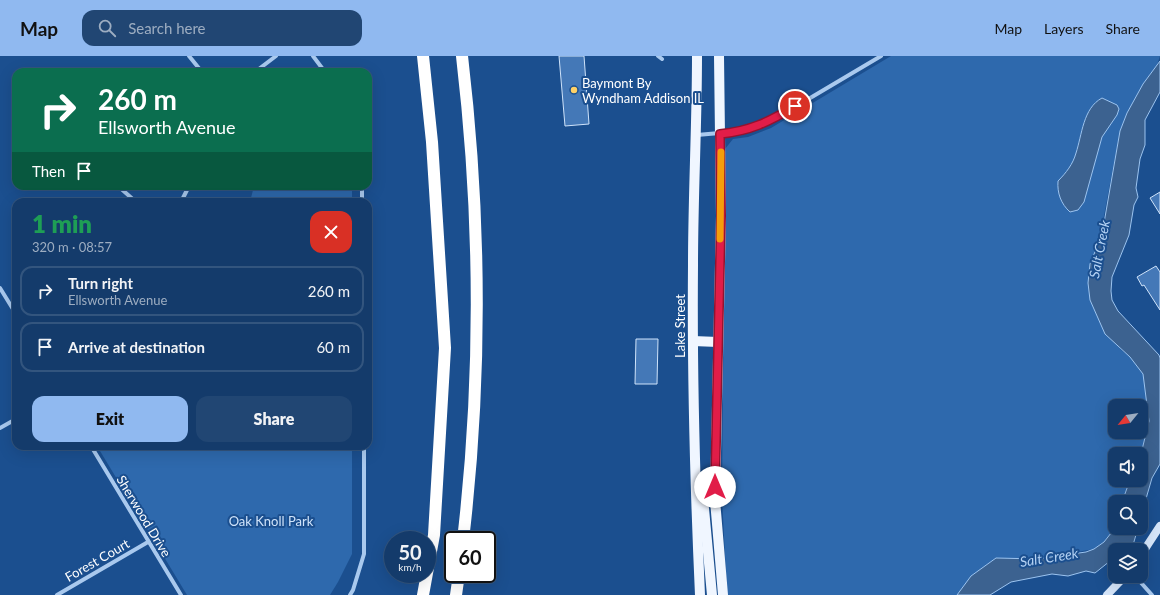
<!DOCTYPE html>
<meta charset="utf-8">
<style>
:root{--surface:#143b6b;--page:#214673;--text:#f1f3f6;--muted:#9dadc1;--line:#33557e;--accent:#90b9f0}
body{margin:0;font-family:Lato,sans-serif;background:var(--page);color:var(--text);height:100vh;display:flex;flex-direction:column;font-size:15px;white-space:nowrap}
*{box-sizing:border-box;margin:0}
p{font-size:13px;color:var(--muted)}
.icon{flex:none;width:22px;height:22px;fill:none;stroke:currentColor;stroke-width:2;stroke-linecap:round;stroke-linejoin:round}
.map{position:relative;flex:1;overflow:hidden}
.details{position:absolute;left:12px;top:142px;width:360px;height:252px;display:flex;flex-direction:column;background:var(--surface);border-radius:12px;box-shadow:0 4px 16px #0002,0 0 0 1px var(--line)}
.details>*{flex:none}
.hud{position:absolute;left:12px;top:12px;width:360px;height:122px;border-radius:12px;box-shadow:0 4px 16px #0002,0 0 0 1px var(--line);background:#0b6e4f;color:#fff;overflow:hidden}
.needle{width:26px;rotate:240deg}
.controls{position:absolute;left:1108px;top:343px;display:grid;gap:8px}
.controls a{display:grid;place-items:center;width:40px;height:40px;border-radius:8px;background:var(--surface);box-shadow:0 4px 16px #0002,0 0 0 1px var(--line);font-size:20px}
.speed{position:absolute;left:384px;top:475px;display:flex;gap:8px;font-size:20px;font-weight:700;text-align:center}
.speed>*{display:grid;place-content:center;width:52px;height:52px;border-radius:50%;background:var(--surface);box-shadow:0 4px 16px #0002,0 0 0 1px var(--line);line-height:1}
.speed small{font-size:10px;font-weight:400}
.speed .limit{border:2px solid #111;border-radius:6px;background:#fff;color:#111}
.pin{position:absolute;display:grid;place-items:center;width:34px;height:34px;color:#fff;margin:-17px;border:2px solid #fff;border-radius:50%;box-shadow:0 1px 4px #0007}
.me{position:absolute;width:44px;margin:-22px;rotate:0deg;stroke-linejoin:round;filter:drop-shadow(0 0 3px #0008)}
.turn{display:flex;align-items:center;gap:14px;height:84px;padding:0 20px;font-size:18px}
.turn .icon{width:52px;height:52px;stroke-width:2.5}
.turn b{display:block;font-size:28px;line-height:34px}
.then{display:flex;align-items:center;height:38px;padding:0 20px;background:#0003;gap:8px;font-size:15px}
.round{display:grid;place-items:center;flex:none;width:42px;height:42px;border-radius:12px;background:var(--page)}
.head{display:flex;align-items:center;justify-content:space-between;height:68px;padding:0 20px}
h1{font-size:24px;font-weight:800;line-height:30px;color:#1e9e55}
.primary-button{display:flex;gap:8px;margin-top:auto;padding:8px 20px}
.primary-button a{flex:1;height:46px;border-radius:12px;background:var(--accent);color:#111;font-size:16px;font-weight:800;line-height:46px;text-align:center}
.primary-button a+a{background:var(--page);color:var(--text)}
ul{padding:0;list-style:none}
li{display:flex;align-items:center;gap:12px;height:50px;margin:0 8px 6px;padding:0 12px;border:2px solid var(--line);border-radius:12px}
li div{flex:1}
li b{display:block;font-size:15px}
li em{font-style:normal}
header{display:flex;align-items:center;gap:24px;box-sizing:border-box;height:56px;padding:0 20px;background:var(--accent);color:#111}
header strong{font-size:19px}
nav{display:flex;gap:22px;margin-inline-start:auto;font-size:14px}
.search{width:280px;height:36px;background:var(--page);display:flex;align-items:center;gap:10px;box-sizing:border-box;padding:0 14px;border-radius:12px;color:var(--muted);font-size:15px}
.map>svg:first-child{display:block}
.green{fill:#2e69ad;fill-rule:evenodd}
.water{fill:#3c6290;stroke:#9cc4f0}
.building{fill:#4478b7;stroke:#cfe3fa}
.lines{fill:none;stroke-linecap:round;stroke-linejoin:round}
.minor{stroke:#a9c9ee;stroke-width:4}
.secondary{stroke:#d6e6fa;stroke-width:8}
.primary{stroke:#f0f6ff;stroke-width:10}
.motorway{stroke:#fff;stroke-width:12}
.route-casing{stroke:#92132f;stroke-width:10}
.route{stroke:#e11d48;stroke-width:7}
.slow{stroke:#f59e0b;stroke-width:7}
.poi-dot{fill:#ffd166;stroke:#1b4f8f;stroke-width:1.5}
.labels{text-anchor:middle;dominant-baseline:central;stroke-width:4;stroke-linejoin:round;paint-order:stroke}
.poi-label{font-size:13px;fill:#fff;stroke:#1b4f8f;text-anchor:start}
.street-label{font-size:13px;fill:#fff;stroke:#1b4f8f}
.park-label{font-size:13px;fill:#cfe3fa;stroke:#1b4f8f}
.water-label{font-size:14px;font-style:italic;fill:#b5d3f5;stroke:#1b4f8f}
</style>
<header>
<strong>Map</strong>
<div class="search"><svg class="icon" aria-label="search" viewBox="0 0 24 24"><circle cx="10" cy="10" r="6"/><path d="M15 15l6 6"/></svg>Search here</div>
<nav><a>Map</a><a>Layers</a><a>Share</a></nav>
</header>
<div class="map">
<svg width="1160" height="539" viewBox="0 0 1160 539">
<rect width="100%" height="100%" fill="#1b4f8f"/>
<!-- green -->
<g class="green">
<path d="M891 0H1160L1157 9 1143 28 1127 57 1120 75 1099 186 1120 293C1129 300 1139 307 1143 318 1152 344 1148 373 1141 398H1115V424H1130L1122 446H1115V472L1104 486 1094 493 1037 503 996 502 971 520 974 539H727L722 441 725 93 733 83 748 81 771 72ZM1115 350H1141V376H1115Z"/>
<polygon points="254,130 352,130 352,146 250,146"/>
<polygon points="97,390 352,390 352,498 338,526 330,539 187,539"/>
</g>
<!-- water -->
<g class="water">
<polygon points="1160,5 1160,36 1145,64 1145,89 1140,103 1136,132 1138,141 1134,149 1129,179 1112,221 1111,235 1112,244 1118,255 1159,299 1160,302 1160,408 1152,422 1141,460 1141,446 1122,446 1130,424 1141,424 1141,398 1149,365 1143,318 1130,301 1105,278 1090,244 1088,227 1090,208 1099,186 1104,167 1120,75 1127,57 1143,28"/>
<path d="M1102 42 1117 49 1119 53 1117 59 1102 81 1084 146 1078 154 1070 156C1061 148 1057 137 1058 125 1066 117 1073 108 1076 97 1082 79 1083 52 1102 42Z"/>
<polygon points="1115,472 1138,472 1133,489 1129,494 1115,494 1115,501 1095,517 1086,515 1068,520 1052,518 1011,526 990,539 957,539 971,520 996,502 1037,503 1086,496 1094,493 1104,486"/>
</g>
<!-- building -->
<g class="building">
<polygon points="559,0 584,0 589,68 565,70"/>
<polygon points="1160,136 1160,158 1150,142"/>
<polygon points="1156,210 1160,216 1160,254 1144,229 1142,230 1137,221"/>
<polygon points="636,283 658,283 657,328 635,328"/>
</g>
<g class="lines">
<!-- minor -->
<g class="minor">
<polyline points="189,0 202,16"/>
<polyline points="313,0 325,16"/>
<polyline points="658,0 662,3"/>
<polyline points="255,16 276,0"/>
<polyline points="697,79 742,75 768,67 881,0"/>
<polyline points="118,130 136,146"/>
<polyline points="362,130 362,146"/>
<polyline points="181,146 189,130"/>
<polyline points="0,232 16,258"/>
<polyline points="0,372 16,363"/>
<polyline points="91,390 181,539"/>
<polyline points="1135,520 1152,539"/>
<polyline points="57,539 148,486"/>
<polyline points="350,539 353,534 364,498 364,390"/>
</g>
<!-- secondary -->
<g class="secondary">
<polyline points="1141,499 1160,470"/>
<polyline points="1107,539 1125,520"/>
</g>
<!-- primary -->
<g class="primary">
<path d="M697 0C697 70 693 139 693 209 692 319 695 429 700 539"/>
<polyline points="719,0 721,160 715,444 723,539"/>
<polyline points="693,285 718,286"/>
<polyline points="698,427 703,442 712,539"/>
</g>
<!-- motorway -->
<g class="motorway">
<path d="M462 0C481 161 482 323 463 484"/>
<polyline points="423,539 434,479 445,292 432,86 423,0"/>
<polyline points="456,539 459,518"/>
</g>
</g>
<g class="lines">
<!-- route casing -->
<g class="route-casing">
<path id="route" d="M715 431 721 160 720 78C750 75 769 66 795 50"/>
</g>
<!-- route -->
<use href="#route" class="route"/>
<!-- slow -->
<polyline class="slow" points="720,183 721,96"/>
</g>
<!-- markers -->
<circle class="poi-dot" cx="574" cy="34" r="4"/>
<g class="labels">
<!-- poi labels -->
<g class="poi-label">
<text x="582" y="27">Baymont By<tspan x="582" dy="15">Wyndham Addison IL</tspan></text>
</g>
<!-- street labels -->
<g class="street-label">
<text transform="translate(680 270) rotate(-90)">Lake Street</text>
<text transform="translate(144 460) rotate(59)">Sherwood Drive</text>
<text transform="translate(97 504) rotate(-30)">Forest Court</text>
</g>
<!-- park labels -->
<g class="park-label">
<text x="271" y="465">Oak Knoll Park</text>
</g>
<!-- water labels -->
<g class="water-label">
<text transform="translate(1099 193) rotate(-79)">Salt Creek</text>
<text transform="translate(1049 501) rotate(-9)">Salt Creek</text>
</g>
</g>
</svg>
<div class="controls">
<a><svg class="needle" viewBox="-14 -14 28 28"><path d="M0-13l5 13h-10z" fill="#e53935"/><path d="M0 13l5-13h-10z" fill="#9dadc1"/></svg></a>
<a><svg class="icon" aria-label="sound" viewBox="0 0 24 24"><path d="M4 9h4l5-4v14l-5-4H4zM17 9q2 3 0 6"/></svg></a>
<a><svg class="icon" aria-label="search" viewBox="0 0 24 24"><circle cx="10" cy="10" r="6"/><path d="M15 15l6 6"/></svg></a>
<a><svg class="icon" aria-label="layers" viewBox="0 0 24 24"><path d="M12 4l9 5-9 5-9-5zM3 14l9 5 9-5"/></svg></a>
</div>
<div class="speed"><div>50<small>km/h</small></div><div class="limit">60</div></div>
<div class="pin" style="left:795px;top:50px;background:#d93025"><svg class="icon" aria-label="arrive" viewBox="0 0 24 24"><path d="M6 21V4h12l-3 4 3 4H6"/></svg></div>
<svg class="me" style="left:715px;top:431px" viewBox="-20 -20 40 40"><circle r="19" fill="#fff"/><path d="M0-13L10 11 0 6-10 11z" fill="#e11d48"/></svg>
<div class="hud">
<div class="turn"><svg class="icon" aria-label="right" viewBox="0 0 24 24"><path d="M7 20v-9h11M14 6l5 5-5 5"/></svg><div><b>260 m</b>Ellsworth Avenue</div></div>
<div class="then">Then<svg class="icon" aria-label="arrive" viewBox="0 0 24 24"><path d="M6 21V4h12l-3 4 3 4H6"/></svg></div>
</div>
<section class="details">
<div class="head"><div><h1>1 min</h1><p>320 m · 08:57</p></div><a class="round" style="background:#d93025;color:#fff"><svg class="icon" aria-label="close" viewBox="0 0 24 24"><path d="M6 6l12 12M18 6L6 18"/></svg></a></div>
<ul>
<li><svg class="icon" aria-label="right" viewBox="0 0 24 24"><path d="M7 20v-9h11M14 6l5 5-5 5"/></svg><div><b>Turn right</b><p>Ellsworth Avenue</p></div><em>260 m</em></li>
<li><svg class="icon" aria-label="arrive" viewBox="0 0 24 24"><path d="M6 21V4h12l-3 4 3 4H6"/></svg><div><b>Arrive at destination</b></div><em>60 m</em></li>
</ul>
<div class="primary-button"><a>Exit</a><a>Share</a></div>
</section>
</div>
